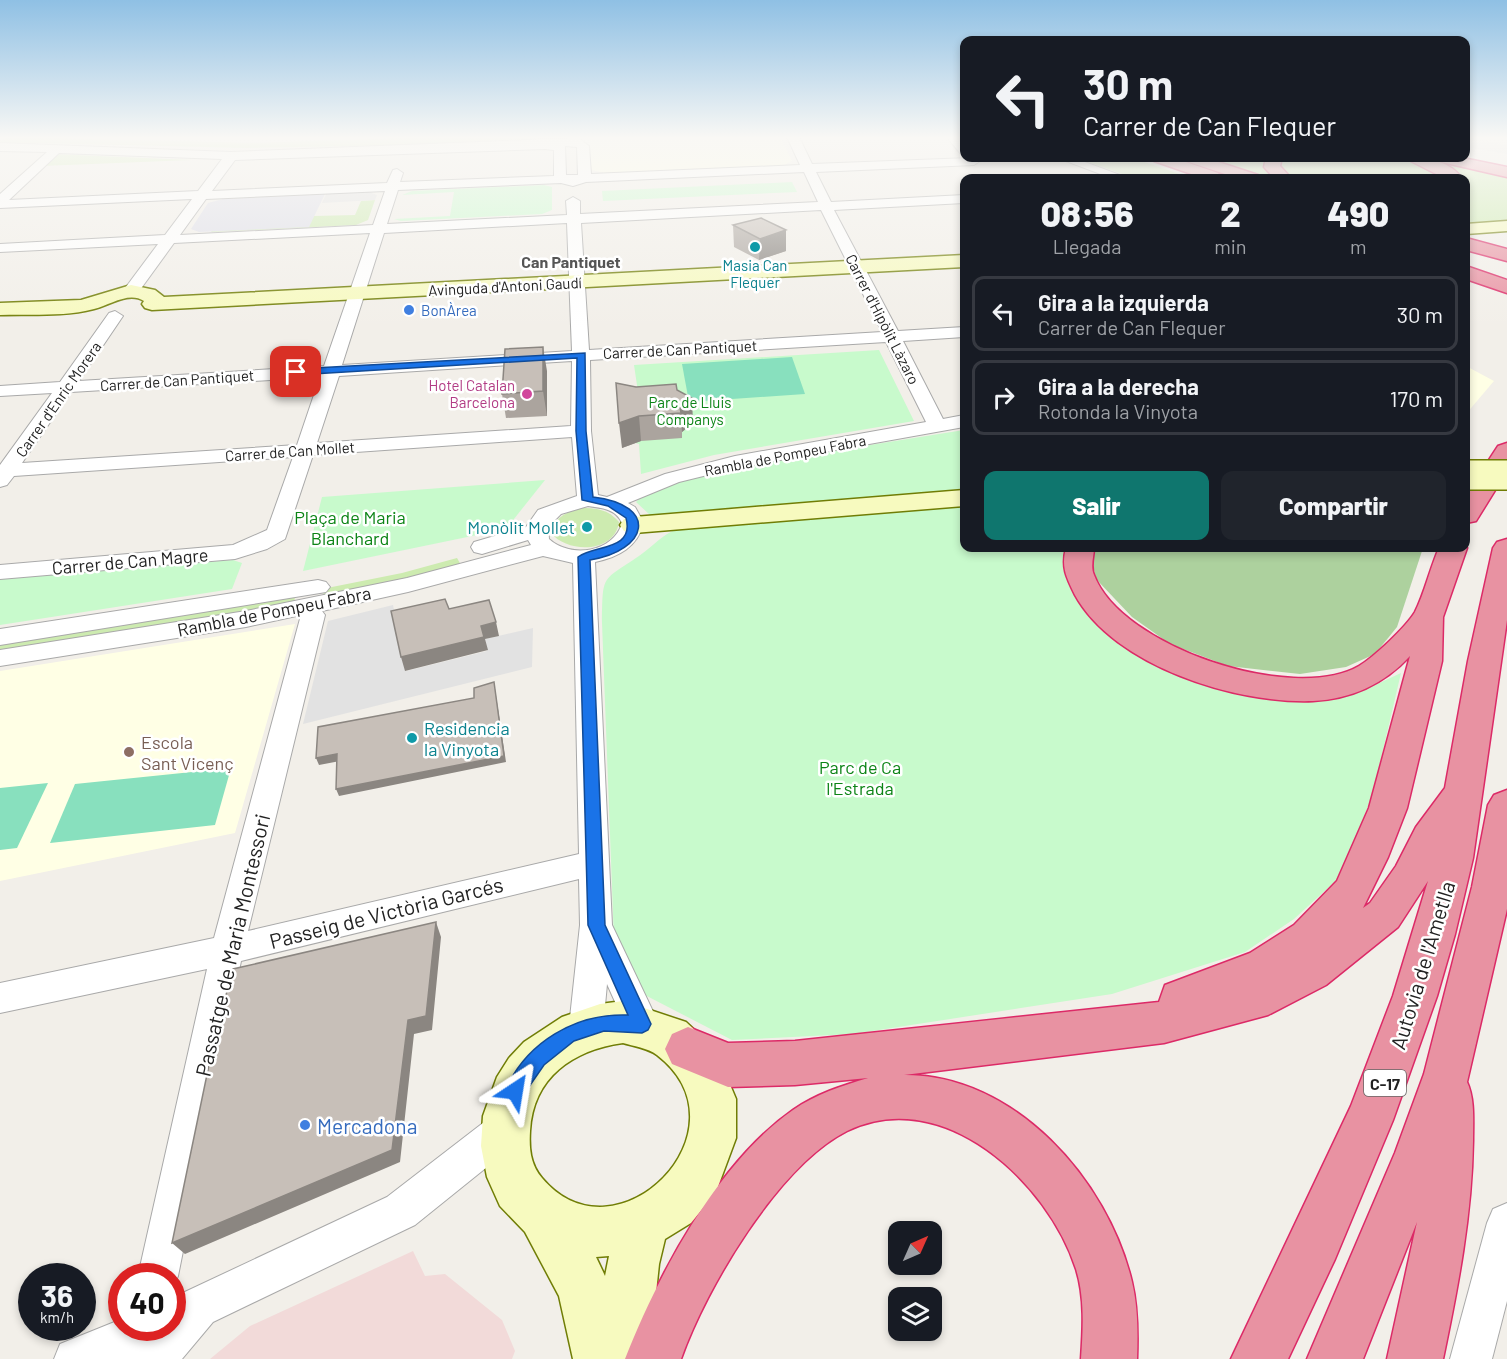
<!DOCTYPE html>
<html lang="es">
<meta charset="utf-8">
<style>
:root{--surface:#171b24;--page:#20242c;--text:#f1f3f6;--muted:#9ea1a6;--line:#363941;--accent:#0f766e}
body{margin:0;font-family:Barlow,sans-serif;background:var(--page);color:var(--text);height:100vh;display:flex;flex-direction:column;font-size:22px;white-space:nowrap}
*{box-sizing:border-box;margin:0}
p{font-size:20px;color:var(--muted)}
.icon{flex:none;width:33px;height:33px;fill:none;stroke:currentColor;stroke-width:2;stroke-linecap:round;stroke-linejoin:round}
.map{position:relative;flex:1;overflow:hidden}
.side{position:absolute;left:960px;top:174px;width:510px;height:378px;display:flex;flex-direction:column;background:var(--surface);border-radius:12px;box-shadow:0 3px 9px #0003}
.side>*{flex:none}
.top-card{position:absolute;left:960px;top:36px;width:510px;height:126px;border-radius:12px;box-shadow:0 3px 9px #0003;background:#171b24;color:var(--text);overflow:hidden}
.needle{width:39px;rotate:45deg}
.buttons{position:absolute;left:888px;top:1221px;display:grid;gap:12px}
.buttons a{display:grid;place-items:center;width:54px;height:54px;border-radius:12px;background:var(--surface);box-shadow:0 3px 9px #0003;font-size:30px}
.speed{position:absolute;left:18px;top:1263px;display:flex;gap:12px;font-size:30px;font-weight:700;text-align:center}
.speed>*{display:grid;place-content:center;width:78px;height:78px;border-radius:50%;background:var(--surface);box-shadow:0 3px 9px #0003;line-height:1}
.speed small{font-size:15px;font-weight:400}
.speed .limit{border:9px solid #d22;background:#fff;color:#111}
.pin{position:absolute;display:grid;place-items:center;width:51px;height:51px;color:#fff;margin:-26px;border-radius:12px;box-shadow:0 3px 9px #0006}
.me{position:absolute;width:66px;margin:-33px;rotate:33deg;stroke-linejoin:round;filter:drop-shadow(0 0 4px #0008)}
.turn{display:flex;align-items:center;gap:21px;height:126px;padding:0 24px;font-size:27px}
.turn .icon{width:78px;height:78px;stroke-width:2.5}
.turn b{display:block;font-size:42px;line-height:51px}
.eta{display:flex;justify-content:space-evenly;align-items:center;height:102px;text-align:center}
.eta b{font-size:36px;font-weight:800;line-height:42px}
.action{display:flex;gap:12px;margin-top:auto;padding:12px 24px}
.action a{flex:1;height:69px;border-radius:12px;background:var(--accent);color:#fff;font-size:24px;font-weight:800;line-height:69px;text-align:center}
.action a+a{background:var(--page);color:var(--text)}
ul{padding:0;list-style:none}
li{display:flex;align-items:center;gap:18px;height:75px;margin:0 12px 9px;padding:0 12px;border:3px solid var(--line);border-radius:12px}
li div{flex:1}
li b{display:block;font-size:22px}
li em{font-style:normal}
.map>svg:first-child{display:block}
.commercial{fill:#f2dad9}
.education{fill:#ffffe5}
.grass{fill:#cdebb0}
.forest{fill:#add19e}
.park{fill:#c8facc}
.pitch{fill:#88e0be}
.parking{fill:#e2e2e2}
.plaza{fill:#dddde8}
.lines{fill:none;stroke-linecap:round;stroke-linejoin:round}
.street-casing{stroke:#a9a9a9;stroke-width:2}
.secondary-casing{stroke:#707d05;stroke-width:3}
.highway-casing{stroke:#dc2a67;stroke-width:3}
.street{fill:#fff;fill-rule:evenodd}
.secondary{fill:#f7fabf;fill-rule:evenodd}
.highway{fill:#e892a2;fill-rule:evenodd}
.secondary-bridge-casing{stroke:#707d05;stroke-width:32;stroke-linecap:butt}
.secondary-bridge{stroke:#f7fabf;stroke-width:29}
.wall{fill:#aba49e}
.shaded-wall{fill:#8b8681}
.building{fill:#c7bfb8;stroke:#8b8681;stroke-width:1.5}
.route{fill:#1a73e8;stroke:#114b97;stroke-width:1.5}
.culture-dot{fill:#0f9aa8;stroke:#fff;stroke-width:2}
.shop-dot{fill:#3f7fe0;stroke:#fff;stroke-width:2}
.hotel-dot{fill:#d1479c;stroke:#fff;stroke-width:2}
.education-dot{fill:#8d6e63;stroke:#fff;stroke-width:2}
.labels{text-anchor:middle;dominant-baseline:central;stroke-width:5;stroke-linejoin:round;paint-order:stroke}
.far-culture-label{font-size:15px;fill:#0d838f;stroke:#fff}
.far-street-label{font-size:15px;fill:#222;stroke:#fff}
.far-shop-label{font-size:15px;fill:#366cbe;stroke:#fff;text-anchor:start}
.far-hotel-label{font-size:15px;fill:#b23c85;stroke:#fff;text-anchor:end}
.far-park-label{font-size:15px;fill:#0c8416;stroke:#fff}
.far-neighbourhood-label{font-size:16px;font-weight:bold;fill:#555;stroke:#fff}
.shield{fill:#fff;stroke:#646464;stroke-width:1.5}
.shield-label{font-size:16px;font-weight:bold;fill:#222}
.park-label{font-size:18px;fill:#0c8416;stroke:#fff}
.culture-label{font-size:18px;fill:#0d838f;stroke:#fff;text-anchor:end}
.street-label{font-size:18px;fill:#222;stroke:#fff}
.education-label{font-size:18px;fill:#785e54;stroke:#fff;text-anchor:start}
.near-street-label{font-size:21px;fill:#222;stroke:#fff}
.near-shop-label{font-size:21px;fill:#366cbe;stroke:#fff;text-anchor:start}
</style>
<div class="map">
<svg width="1507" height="1359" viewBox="0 0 1507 1359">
<rect width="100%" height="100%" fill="#f2efe9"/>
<!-- commercial -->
<polygon class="commercial" points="413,1251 425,1276 445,1274 502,1320 515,1351 512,1359 210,1359 250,1326"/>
<!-- education -->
<g class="education">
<polygon points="590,137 780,137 792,161 784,165 605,173 591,170"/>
<polygon points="1466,366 1494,381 1466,414"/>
<polygon points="295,624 235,833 0,881 0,671"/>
</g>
<!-- grass -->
<g class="grass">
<polygon points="5,137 255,143 430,137 564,137 409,145 245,148 0,142"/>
<polygon points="53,154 192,160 41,166"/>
<polygon points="1076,158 1133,158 1191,178 1134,178"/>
<polygon points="1204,158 1266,158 1265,165 1272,178"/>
<path d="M1283 158C1322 158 1421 146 1447 178H1292L1282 170 1279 162Z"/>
<polygon points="1420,158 1435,158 1507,173 1507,224 1466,227 1466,178"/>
<polygon points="375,200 368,220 356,225 211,232 213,228 314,216 355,215 361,201"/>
<path d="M580 508C596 508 608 509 619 522 615 553 568 554 551 533 555 517 565 513 580 508Z"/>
<polygon points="457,558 461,565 325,598 322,589 402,573"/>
<polygon points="295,596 294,605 0,653 0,643"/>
</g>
<!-- forest -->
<polygon class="forest" points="1089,548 1423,548 1397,627 1375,654 1346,667 1300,674 1228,666 1170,644 1132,617 1096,579"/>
<!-- park -->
<g class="park">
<polygon points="792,182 797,192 603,201 602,191"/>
<polygon points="544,185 552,187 552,210 542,214 401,221 394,219 450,216 454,192 402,195 412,191"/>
<polygon points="879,350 914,421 714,455 641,474 639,444 635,443 641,412 634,365"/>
<polygon points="964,430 964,491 661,515 650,515 636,502 646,492 726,468"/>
<polygon points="545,480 506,529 303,571 322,497"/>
<path d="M964 504V548H1073L1071 558 1123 639 1319 695 1375 685 1401 673 1373 793 1341 876 1294 919 1245 952 1112 994 853 1034 732 1040 641 993 614 940 602 623C603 573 601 582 639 556 653 546 662 535 677 529Z"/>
<polygon points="233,560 242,563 232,589 0,625 0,579"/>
</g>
<!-- pitch -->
<g class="pitch">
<polygon points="792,357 805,394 689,402 682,364"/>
<polygon points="231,768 215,825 50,843 75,784"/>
<polygon points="48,783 17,848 0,850 0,788"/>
</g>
<!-- parking -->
<g class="parking">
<polygon points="1466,137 1507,145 1507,154 1466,147"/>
<polygon points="369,192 377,195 375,200 322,203 326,194"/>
<polygon points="393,605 406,671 487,651 485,639 533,628 532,667 303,724 328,621"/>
</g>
<!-- plaza -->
<polygon class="plaza" points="325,194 309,227 199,232 191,229 208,203 223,199"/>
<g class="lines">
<!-- street casing -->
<g class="street-casing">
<g id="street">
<path d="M787 137H799L812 164 970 158 980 161 974 165 816 172 831 202 964 195V203L834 210 898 331 964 327V337L903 341 943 419 964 415V427L736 468 679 482 628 503 635 507 644 523C637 547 619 557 595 562L612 925 659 1024 654 1035 642 1040 630 1035 607 984 603 1027 598 1038 586 1043 574 1038 569 1027 580 925 579 879 241 961 178 1276 172 1290V1276H138L207 969 0 1013V983L214 938 301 615 246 627 0 666V650L246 611 407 578 531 545 528 540 482 554 474 552 471 547 474 542 526 527 538 510 577 496 572 437 313 455 285 539 267 549 235 559 0 579V565L233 545 267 530 293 457 14 476 7 485 0 487V465L52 393 0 396V386L60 382 109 313 115 311 123 316 79 381 324 366 370 233 174 243 137 294 131 296 123 291 158 244 0 252V244L165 235 192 199 0 208V194L47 152 0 151V143L231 152 578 138 589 146 591 174 800 165ZM565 146 577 147 578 175H566ZM545 149 554 150V176L400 182 403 173 397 169 393 170 387 183 212 191 235 160ZM59 153 222 159 198 191 9 200ZM804 172 818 202 580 214V201L573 197 566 201 567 215 387 224 398 190 561 183 573 186 586 182ZM385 191 373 225 180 235 206 199ZM821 210 882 332 589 350 581 223ZM567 223 572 351 342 365 384 233ZM886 342 926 422 735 456 665 474 607 497 598 495 591 431 590 360ZM572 361 571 426 317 443 339 376ZM320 377 297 445 22 463 71 392ZM588 506C602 508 616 509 622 523 614 552 571 559 549 539L548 527 561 514ZM543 556 573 563 579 854 248 931 325 615 322 611 408 592Z"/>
<polygon points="947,137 959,137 964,143 964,153 960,153"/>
<polygon points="1058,158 1074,158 1128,178 1111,178"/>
<polygon points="318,580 326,582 330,587 326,592 0,645 0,629"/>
<polygon points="505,1111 518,1116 523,1129 518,1142 415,1225 213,1322 182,1359 54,1359 60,1344 122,1319 122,1328 172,1328 172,1298 387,1197 492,1116"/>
<polygon points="1507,1203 1507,1301 1492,1359 1450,1359 1487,1223 1493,1209"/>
</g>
</g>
<!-- secondary casing -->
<g class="secondary-casing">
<g id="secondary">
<polygon points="1507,221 1507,231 1466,234 1466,224"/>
<path d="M964 255V267L152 310 145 308 142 304 144 301C129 291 110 305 94 309 64 317 31 314 0 315V303L81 300 131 285 155 290 164 297Z"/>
<polygon points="964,490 964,506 634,533 624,531 620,525 624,519 634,517"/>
<path d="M623 1001 686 1022 715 1049 736 1099V1138L716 1192 691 1223 665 1239 659 1264 649 1359H573L559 1296 525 1232 500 1206 487 1177 481 1146 483 1116 497 1077 509 1058 524 1042 562 1017 600 1004ZM623 1043C633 1046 648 1048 657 1055 753 1129 617 1267 542 1178 530 1164 529 1148 530 1131 533 1077 573 1050 623 1043ZM609 1256 605 1276 596 1257Z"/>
</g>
</g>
<!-- highway casing -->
<g class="highway-casing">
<g id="highway">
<polygon points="1152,158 1174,158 1218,173 1220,176 1218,178 1203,178 1154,161"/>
<polygon points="1184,158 1206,158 1258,175 1260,178 1237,178 1186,161"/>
<polygon points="1266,158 1282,158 1280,166 1291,178 1274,178 1264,167"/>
<path d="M1405 158C1425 156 1449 161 1462 178H1444Z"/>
<polygon points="1435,158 1463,158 1507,167 1507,177 1437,161"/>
<polygon points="1466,238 1507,249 1507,261 1466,250"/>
<polygon points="1466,266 1507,280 1507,293 1466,279"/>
<polygon points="1507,443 1507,471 1476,521 1466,523 1466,495 1498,446"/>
<path d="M1507 539V620L1473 858 1455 934 1437 996 1393 1120 1335 1259 1288 1359H1231L1351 1106 1393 996 1428 881 1398 927 1326 985 1268 1015 1164 1043 904 1075C1014 1074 1108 1180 1132 1282 1138 1307 1138 1333 1137 1359H1081C1083 1329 1085 1298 1076 1269 1048 1182 943 1084 847 1131 778 1166 706 1288 681 1359H625C658 1275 717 1163 793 1110 816 1094 841 1086 868 1078L795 1085 728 1087 672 1064 665 1049 672 1034 688 1027 728 1043 795 1041 1159 1002 1165 985 1250 953 1294 925 1337 881 1369 808 1410 656C1384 684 1352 699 1313 701 1236 704 1114 666 1075 595 1066 577 1061 567 1066 548H1094C1094 556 1090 566 1094 575 1121 647 1293 704 1359 666 1374 657 1406 627 1415 612 1425 592 1430 568 1439 548H1466V545L1467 548 1443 617 1442 661 1407 808 1388 857 1363 908 1370 903 1396 866 1416 827 1445 788 1468 661 1493 548 1497 542Z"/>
<path d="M1507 790V909L1467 1082C1475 1099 1473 1122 1473 1141 1472 1215 1458 1287 1443 1359H1387L1417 1222 1363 1359H1307L1395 1153 1424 1074 1472 887 1488 805 1494 795Z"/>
</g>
</g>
<!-- street -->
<use href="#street" class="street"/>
<!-- secondary -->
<use href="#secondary" class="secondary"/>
<!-- highway -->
<use href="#highway" class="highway"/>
<!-- secondary-bridge casing -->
<g class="secondary-bridge-casing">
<polyline id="secondary-bridge" points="1466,475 1507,475"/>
</g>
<!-- secondary-bridge -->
<use href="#secondary-bridge" class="secondary-bridge"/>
</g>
<!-- wall -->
<g class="wall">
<polygon points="733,225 786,230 786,251 759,260 734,247"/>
<polygon points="547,371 547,416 506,418 502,394"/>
<polygon points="636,387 677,390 693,423 682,432 682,438 641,441 622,448"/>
</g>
<!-- shaded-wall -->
<g class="shaded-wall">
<polygon points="786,230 786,251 759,260 760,239"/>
<polygon points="543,347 547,371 547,416 543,391"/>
<polygon points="692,398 693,423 682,432 680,407"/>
<polygon points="639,416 641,441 622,448 619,423"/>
<polygon points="496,622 499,636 485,639 488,650 405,671 401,657 481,626"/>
<polygon points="494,682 506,762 339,796 336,789 504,756"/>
<polygon points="337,754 340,761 319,765 316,758"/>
<polygon points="436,922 441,937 432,1030 414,1034 400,1162 185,1254 172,1243 408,1020"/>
</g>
<!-- building -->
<g class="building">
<polygon points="761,218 786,230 760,239 733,225"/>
<polygon points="543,347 543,391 502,394 505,349"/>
<polygon points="616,383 636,387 676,384 677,390 692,398 680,407 681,413 639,416 619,423"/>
<polygon points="445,599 449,609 489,600 496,622 481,626 484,637 401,657 391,611"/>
<polygon points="494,682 504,756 336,789 337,754 316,758 318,727 474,698 474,688"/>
<polygon points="436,922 426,1016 408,1020 392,1150 172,1243 215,1036 233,969"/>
</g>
<!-- sky -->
<linearGradient id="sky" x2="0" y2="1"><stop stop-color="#8fc0e4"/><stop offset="0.42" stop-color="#f9f8f5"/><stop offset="1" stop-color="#f9f8f5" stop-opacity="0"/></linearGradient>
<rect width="1507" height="328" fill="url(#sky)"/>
<!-- route -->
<path class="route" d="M585 353 586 431 593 497C660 505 648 551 590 560L605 925 651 1024 648 1030 642 1033 604 1031 574 1041 544 1065 522 1097 515 1100 508 1097 505 1091C526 1042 576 1013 628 1015L588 925 578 557C593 545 635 551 626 518L608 506 582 500 576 431 577 358 296 375 291 372 296 369Z"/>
<!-- markers -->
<g class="culture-dot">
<circle cx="755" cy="247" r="6"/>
<circle cx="587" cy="527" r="6"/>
<circle cx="412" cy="738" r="6"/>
</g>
<g class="shop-dot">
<circle cx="409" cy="310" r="6"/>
<circle cx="305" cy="1125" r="6"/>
</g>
<circle class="hotel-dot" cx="527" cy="394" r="6"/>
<circle class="education-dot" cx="129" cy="752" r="6"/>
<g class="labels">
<!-- far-culture labels -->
<g class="far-culture-label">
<text x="755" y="265">Masia Can<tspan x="755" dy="17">Flequer</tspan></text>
</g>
<!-- far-street labels -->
<g class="far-street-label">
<text transform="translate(505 286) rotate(-3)">Avinguda d'Antoni Gaudí</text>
<text transform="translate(883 319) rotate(63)">Carrer d'Hipòlit Làzaro</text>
<text transform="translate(680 349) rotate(-3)">Carrer de Can Pantiquet</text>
<text transform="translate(177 380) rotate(-4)">Carrer de Can Pantiquet</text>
<text transform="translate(58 399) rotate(-55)">Carrer d'Enric Morera</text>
<text transform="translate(290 451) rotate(-4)">Carrer de Can Mollet</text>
<text transform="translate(785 455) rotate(-11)">Rambla de Pompeu Fabra</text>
</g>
<!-- far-shop labels -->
<g class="far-shop-label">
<text x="421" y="310">BonÀrea</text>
</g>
<!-- far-hotel labels -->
<g class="far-hotel-label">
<text x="515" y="385">Hotel Catalan<tspan x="515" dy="17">Barcelona</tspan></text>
</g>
<!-- far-park labels -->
<g class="far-park-label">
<text x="690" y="402">Parc de Lluis<tspan x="690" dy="17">Companys</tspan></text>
</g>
<!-- far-neighbourhood labels -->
<g class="far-neighbourhood-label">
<text x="571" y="261">Can Pantiquet</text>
</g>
<!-- shield labels -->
<rect class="shield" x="1364" y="1070" width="42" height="26" rx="4.5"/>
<g class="shield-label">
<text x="1385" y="1083">C-17</text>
</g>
<!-- park labels -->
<g class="park-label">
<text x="350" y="517">Plaça de Maria<tspan x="350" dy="21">Blanchard</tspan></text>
<text x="860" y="767">Parc de Ca<tspan x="860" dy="21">l'Estrada</tspan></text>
</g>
<!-- culture labels -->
<g class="culture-label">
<text x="575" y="527">Monòlit Mollet</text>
<text x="424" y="728" text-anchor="start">Residencia<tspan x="424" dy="21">la Vinyota</tspan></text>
</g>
<!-- street labels -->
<g class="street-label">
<text transform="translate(130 561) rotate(-5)">Carrer de Can Magre</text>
<text transform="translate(274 611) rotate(-11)">Rambla de Pompeu Fabra</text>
</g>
<!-- education labels -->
<g class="education-label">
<text x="141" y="742">Escola<tspan x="141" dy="21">Sant Vicenç</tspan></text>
</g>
<!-- near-street labels -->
<g class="near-street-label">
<text transform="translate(386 912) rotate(-14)">Passeig de Victòria Garcés</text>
<text transform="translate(232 945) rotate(-77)">Passatge de Maria Montessori</text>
<text transform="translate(1422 965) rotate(-73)">Autovia de l'Ametlla</text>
</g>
<!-- near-shop labels -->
<g class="near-shop-label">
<text x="317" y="1125">Mercadona</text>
</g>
</g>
</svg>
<div class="buttons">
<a><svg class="needle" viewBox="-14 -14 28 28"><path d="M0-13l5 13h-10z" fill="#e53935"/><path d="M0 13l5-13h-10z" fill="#9ea1a6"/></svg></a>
<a><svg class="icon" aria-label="layers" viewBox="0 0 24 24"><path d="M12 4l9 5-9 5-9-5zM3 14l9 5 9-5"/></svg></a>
</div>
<div class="speed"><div>36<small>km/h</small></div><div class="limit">40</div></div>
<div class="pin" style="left:296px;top:372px;background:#d93025"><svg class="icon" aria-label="arrive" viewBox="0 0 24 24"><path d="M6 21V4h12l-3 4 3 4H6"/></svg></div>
<svg class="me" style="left:515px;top:1091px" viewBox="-20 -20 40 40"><path d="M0-17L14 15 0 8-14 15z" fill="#1a73e8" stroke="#fff" stroke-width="4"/></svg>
<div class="top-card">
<div class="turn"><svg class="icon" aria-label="left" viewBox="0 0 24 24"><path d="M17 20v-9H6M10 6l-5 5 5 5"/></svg><div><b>30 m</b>Carrer de Can Flequer</div></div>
</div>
<section class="side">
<div class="eta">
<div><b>08:56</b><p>Llegada</p></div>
<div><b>2</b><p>min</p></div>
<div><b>490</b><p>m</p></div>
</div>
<ul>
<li><svg class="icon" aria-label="left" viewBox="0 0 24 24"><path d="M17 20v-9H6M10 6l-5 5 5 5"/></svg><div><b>Gira a la izquierda</b><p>Carrer de Can Flequer</p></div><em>30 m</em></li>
<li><svg class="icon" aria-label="right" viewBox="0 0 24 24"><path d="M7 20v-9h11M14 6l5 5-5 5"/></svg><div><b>Gira a la derecha</b><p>Rotonda la Vinyota</p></div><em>170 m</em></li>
</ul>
<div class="action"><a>Salir</a><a>Compartir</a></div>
</section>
</div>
